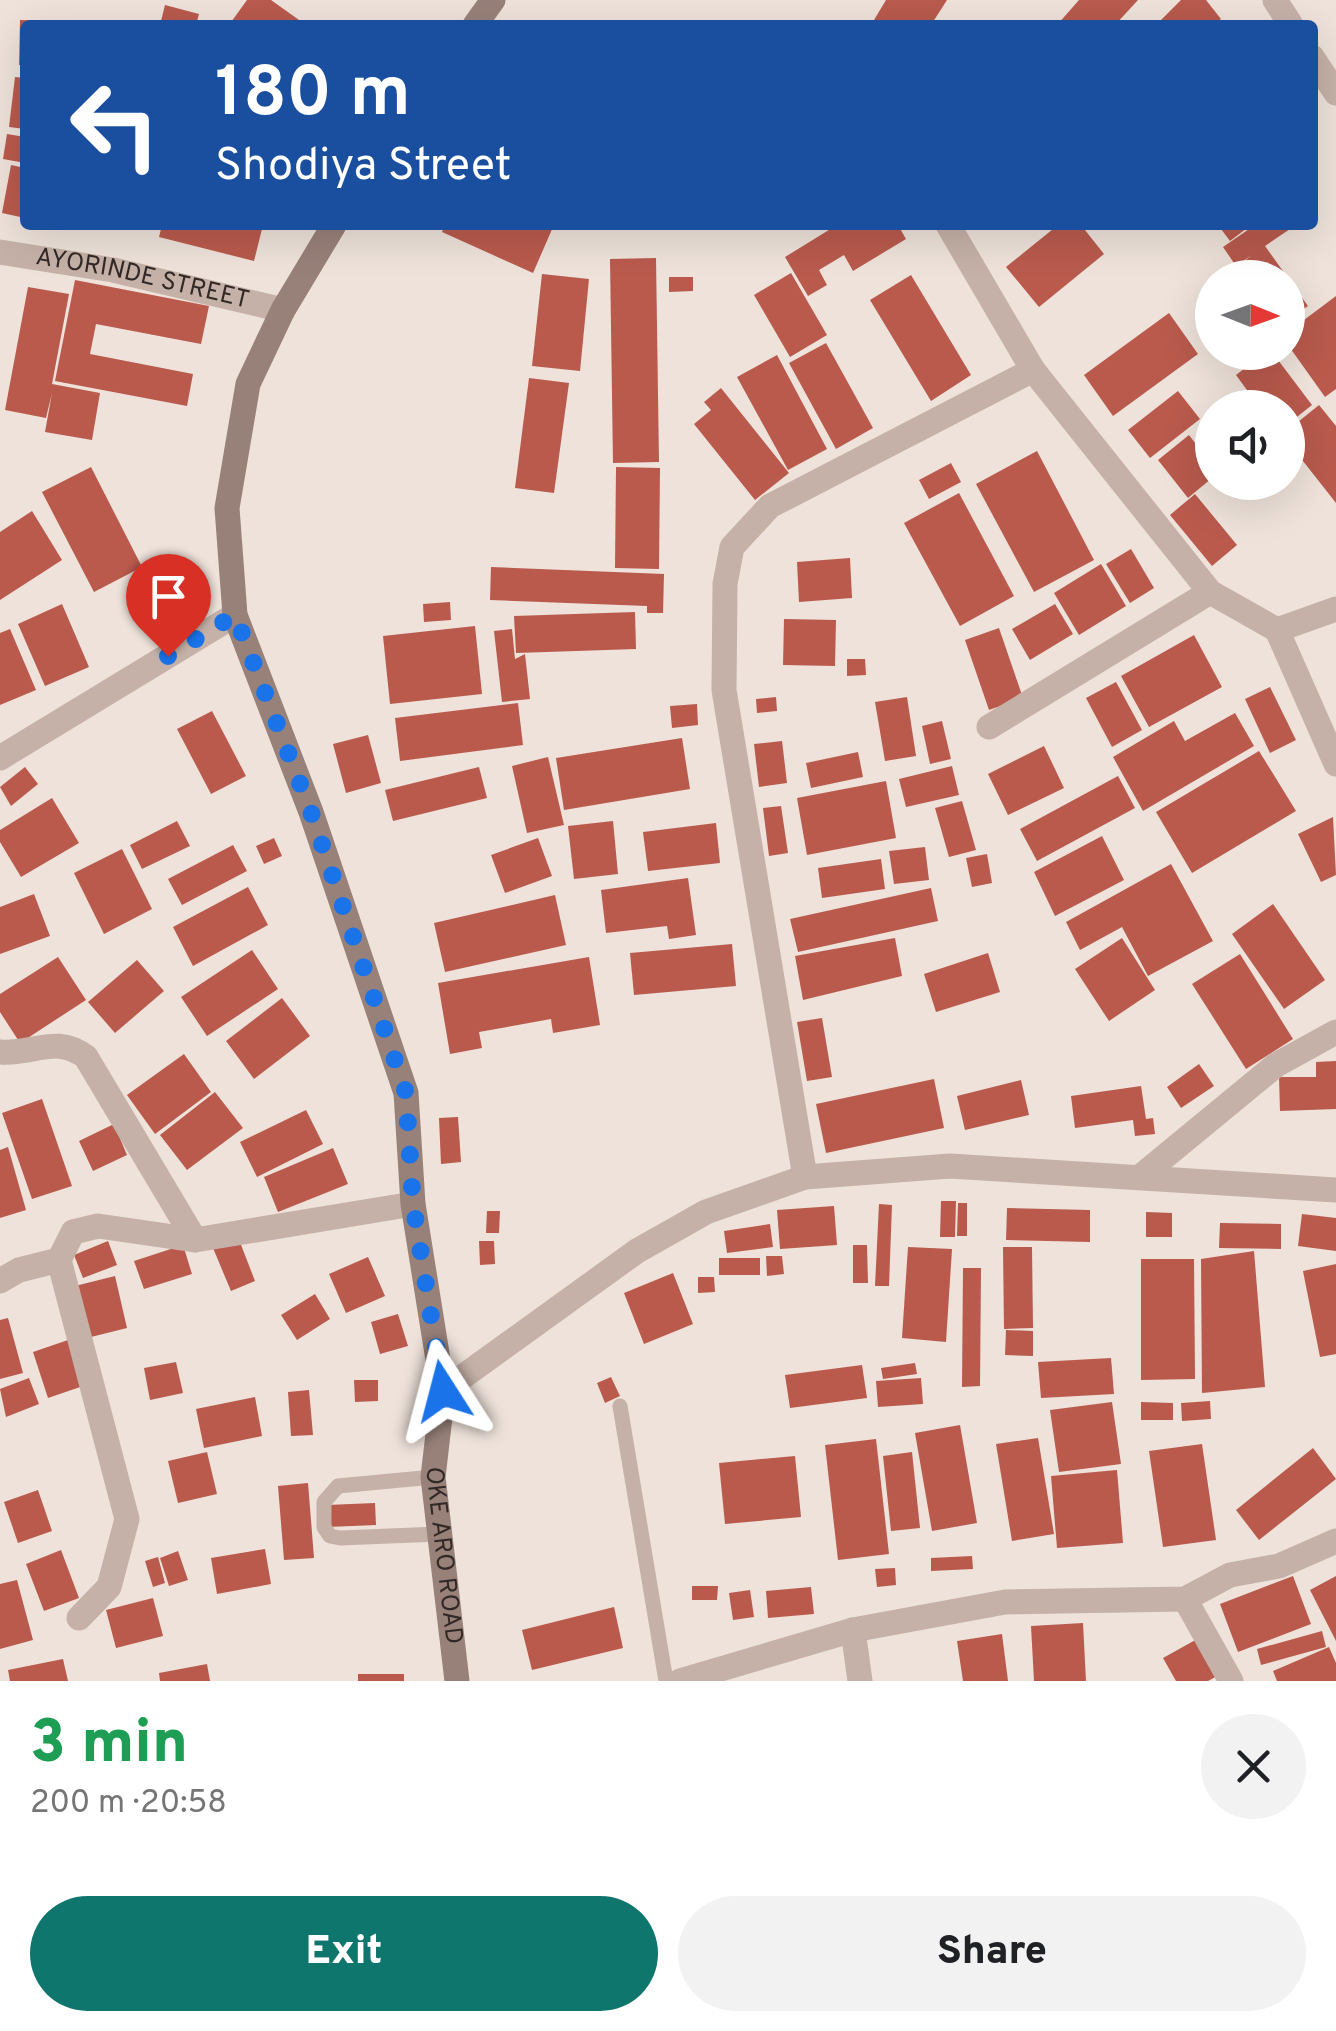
<!DOCTYPE html>
<meta charset="utf-8">
<style>
:root{--surface:#fff;--page:#f2f2f2;--text:#202124;--muted:#757577;--accent:#0f766e}
body{margin:0;font-family:Overpass,sans-serif;background:var(--page);color:var(--text);height:100vh;display:flex;flex-direction:column;font-size:38px;white-space:nowrap}
*{box-sizing:border-box;margin:0}
p{font-size:32px;color:var(--muted)}
.icon{flex:none;width:55px;height:55px;fill:none;stroke:currentColor;stroke-width:2;stroke-linecap:round;stroke-linejoin:round}
.map{position:relative;height:1681px;overflow:hidden}
.panel{display:flex;flex-direction:column;background:var(--surface);flex:1}
.panel>*{flex:none}
.hud{position:absolute;left:20px;top:20px;width:1298px;height:210px;border-radius:10px;box-shadow:0 10px 40px #0002;background:#1a4fa0;color:#fff;overflow:hidden}
.needle{width:65px;rotate:91deg}
.controls{position:absolute;left:1195px;top:260px;display:grid;gap:20px}
.controls a{display:grid;place-items:center;width:110px;height:110px;border-radius:50%;background:var(--surface);box-shadow:0 10px 40px #0002;font-size:50px}
.pin{position:absolute;display:grid;place-items:center;width:85px;height:85px;color:#fff;margin:-102px -42px;border-radius:50% 50% 50% 0;rotate:-45deg;box-shadow:0 0 10px #0007}
.pin .icon{rotate:45deg}
.me{position:absolute;width:110px;margin:-55px;rotate:351deg;stroke-linejoin:round;filter:drop-shadow(0 0 8px #0008)}
.turn{display:flex;align-items:center;gap:35px;height:210px;padding:0 30px;font-size:45px}
.turn .icon{width:130px;height:130px;stroke-width:2.5}
.turn b{display:block;font-size:70px;line-height:85px}
.round{display:grid;place-items:center;flex:none;width:105px;height:105px;border-radius:52px;background:var(--page)}
.head{display:flex;align-items:center;justify-content:space-between;height:170px;padding:0 30px}
h1{font-size:60px;font-weight:800;line-height:75px;color:#1e9e55}
.cta{display:flex;gap:20px;margin-top:auto;padding:20px 30px}
.cta a{flex:1;height:115px;border-radius:60px;background:var(--accent);color:#fff;font-size:40px;font-weight:800;line-height:115px;text-align:center}
.cta a+a{background:var(--page);color:var(--text)}
.map>svg:first-child{display:block}
.building{fill:#b95a4d}
.lines{fill:none;stroke-linecap:round;stroke-linejoin:round}
.service{stroke:#c5b1a7;stroke-width:15}
.minor{stroke:#c5b1a7;stroke-width:25}
.tertiary{stroke:#c5b1a7;stroke-width:25}
.secondary{stroke:#988179;stroke-width:25}
.route{stroke:#1a73e8;stroke-width:18;stroke-dasharray:0 32.4}
.labels{text-anchor:middle;dominant-baseline:central;stroke-width:10;stroke-linejoin:round;paint-order:stroke}
.street-label{font-size:25px;fill:#322927;stroke:#f7ede5}
</style>
<div class="map">
<svg width="1336" height="1681" viewBox="0 0 1336 1681">
<rect width="100%" height="100%" fill="#eee2da"/>
<!-- building -->
<g class="building">
<polygon points="247,0 271,0 306,25 229,25"/>
<polygon points="886,0 947,0 931,25 871,25"/>
<polygon points="1079,0 1138,0 1115,25 1057,25"/>
<polygon points="1181,0 1206,0 1221,19 1213,25 1156,25"/>
<polygon points="165,5 199,14 196,25 160,25"/>
<polygon points="20,20 79,21 79,25 25,25 25,65 19,65"/>
<polygon points="15,77 25,78 25,129 9,127"/>
<polygon points="7,134 25,137 25,163 3,159"/>
<polygon points="11,165 25,168 25,218 2,213"/>
<polygon points="162,225 263,225 254,261 159,237"/>
<polygon points="445,225 548,225 553,227 533,273 442,232"/>
<polygon points="837,225 898,225 906,239 853,271 844,255 819,270 827,285 808,296 785,257"/>
<polygon points="1058,225 1081,225 1104,254 1039,307 1006,267"/>
<polygon points="1218,225 1251,225 1230,241"/>
<polygon points="1255,225 1296,225 1265,246 1308,306 1288,320 1288,278 1245,278 1237,267 1252,255 1236,266 1223,247"/>
<polygon points="656,258 659,462 613,463 610,259"/>
<polygon points="791,273 827,335 790,357 754,295"/>
<polygon points="542,274 589,279 580,371 532,366"/>
<polygon points="911,275 971,375 931,401 870,300"/>
<polygon points="669,277 693,277 693,291 669,292"/>
<polygon points="75,280 209,306 201,344 96,324 90,354 193,374 187,406 55,381"/>
<polygon points="28,287 69,294 52,384 100,393 92,440 45,432 52,393 46,418 5,410"/>
<polygon points="1336,296 1336,389 1325,397 1288,345 1288,332"/>
<polygon points="1169,313 1198,354 1113,416 1084,375"/>
<polygon points="826,343 873,428 836,449 789,363"/>
<polygon points="1266,352 1272,352 1312,405 1288,424 1288,408 1260,408 1236,375"/>
<polygon points="777,355 827,449 788,470 737,377"/>
<polygon points="529,378 569,383 554,493 515,488"/>
<polygon points="721,388 789,473 755,500 694,424 711,410 704,402"/>
<polygon points="1178,391 1200,419 1150,458 1128,430"/>
<polygon points="1319,405 1336,426 1336,503 1288,442 1288,430"/>
<polygon points="1212,426 1212,460 1196,440"/>
<polygon points="1189,435 1212,465 1212,478 1188,498 1158,460"/>
<polygon points="1037,451 1094,560 1034,592 976,484"/>
<polygon points="951,463 961,482 929,499 919,480"/>
<polygon points="91,467 142,567 94,592 42,492"/>
<polygon points="616,467 660,468 659,569 615,568"/>
<polygon points="959,493 1014,596 960,626 904,523"/>
<polygon points="1195,494 1237,545 1212,566 1170,515"/>
<polygon points="32,511 62,560 0,600 0,532"/>
<polygon points="1131,549 1154,588 1130,603 1106,564"/>
<polygon points="850,558 852,598 799,602 797,562"/>
<polygon points="1101,564 1126,606 1079,635 1054,593"/>
<polygon points="491,567 664,574 663,613 647,613 647,606 490,600"/>
<polygon points="450,602 451,620 424,622 423,604"/>
<polygon points="62,604 89,667 45,686 18,624"/>
<polygon points="1055,604 1073,634 1030,660 1012,629"/>
<polygon points="635,612 636,649 516,653 514,616"/>
<polygon points="784,619 836,620 835,666 783,665"/>
<polygon points="475,626 482,694 390,704 383,636"/>
<polygon points="999,628 1023,698 989,710 965,640"/>
<polygon points="10,629 36,690 0,705 0,633"/>
<polygon points="512,629 515,659 525,654 530,699 502,702 494,631"/>
<polygon points="1194,635 1222,687 1149,727 1121,676"/>
<polygon points="847,659 865,659 866,675 847,676"/>
<polygon points="1116,682 1142,730 1112,747 1086,698"/>
<polygon points="1270,687 1296,740 1270,753 1245,699"/>
<polygon points="776,697 777,711 757,713 756,699"/>
<polygon points="907,697 916,756 885,761 875,702"/>
<polygon points="518,703 523,745 400,761 395,718"/>
<polygon points="697,704 698,725 672,728 670,706"/>
<polygon points="212,711 246,776 211,794 177,729"/>
<polygon points="1235,713 1254,746 1143,811 1113,757 1174,721 1185,741"/>
<polygon points="942,721 951,759 930,764 922,726"/>
<polygon points="368,735 381,783 346,793 333,744"/>
<polygon points="682,738 690,789 564,810 556,758"/>
<polygon points="782,741 787,783 759,787 754,744"/>
<polygon points="1044,746 1064,788 1008,815 988,774"/>
<polygon points="1259,751 1296,811 1192,873 1156,812"/>
<polygon points="858,752 863,777 811,788 806,763"/>
<polygon points="548,757 564,825 527,833 512,766"/>
<polygon points="952,766 959,795 906,807 899,779"/>
<polygon points="25,767 38,784 11,806 0,787"/>
<polygon points="479,767 487,798 393,821 385,790"/>
<polygon points="1118,776 1135,808 1037,861 1020,829"/>
<polygon points="886,781 896,838 807,855 797,798"/>
<polygon points="52,798 79,843 21,877 0,842 0,830"/>
<polygon points="962,801 976,850 949,857 935,808"/>
<polygon points="781,806 788,853 769,856 763,808"/>
<polygon points="1333,817 1336,875 1321,882 1298,834"/>
<polygon points="177,821 190,846 142,869 130,845"/>
<polygon points="613,821 618,874 574,879 568,826"/>
<polygon points="716,823 720,863 648,871 643,832"/>
<polygon points="1102,836 1124,880 1055,916 1034,872"/>
<polygon points="274,838 282,856 264,864 256,846"/>
<polygon points="538,838 552,876 505,893 491,855"/>
<polygon points="233,845 247,871 182,905 168,879"/>
<polygon points="925,847 929,880 894,884 889,851"/>
<polygon points="122,849 152,909 104,934 74,873"/>
<polygon points="987,854 992,883 972,887 966,858"/>
<polygon points="881,859 885,889 822,898 818,868"/>
<polygon points="1171,864 1213,941 1148,976 1122,927 1080,950 1066,922"/>
<polygon points="688,878 696,935 669,939 667,926 606,933 601,890"/>
<polygon points="248,887 268,925 193,966 173,927"/>
<polygon points="931,888 938,921 798,952 790,919"/>
<polygon points="34,894 50,936 0,954 0,907"/>
<polygon points="555,895 566,945 445,972 434,923"/>
<polygon points="1273,904 1325,980 1284,1009 1232,934"/>
<polygon points="895,938 902,976 803,1000 795,956"/>
<polygon points="1122,938 1155,990 1109,1021 1075,969"/>
<polygon points="732,944 736,986 634,995 630,953"/>
<polygon points="252,950 278,989 207,1036 181,997"/>
<polygon points="988,953 1000,992 936,1012 924,974"/>
<polygon points="1240,954 1293,1039 1246,1069 1192,984"/>
<polygon points="58,957 86,1000 20,1043 0,1012 0,994"/>
<polygon points="589,957 600,1025 553,1033 551,1019 479,1032 482,1048 450,1054 438,983"/>
<polygon points="137,960 164,991 115,1033 88,1002"/>
<polygon points="282,998 310,1036 254,1079 226,1041"/>
<polygon points="822,1018 832,1077 807,1081 797,1022"/>
<polygon points="184,1054 211,1092 155,1134 127,1095"/>
<polygon points="1336,1061 1336,1109 1280,1111 1279,1077 1316,1077 1316,1062"/>
<polygon points="1199,1064 1214,1086 1181,1108 1167,1087"/>
<polygon points="934,1079 944,1128 826,1153 816,1104"/>
<polygon points="1021,1080 1029,1115 965,1130 957,1096"/>
<polygon points="1141,1086 1146,1119 1153,1118 1155,1134 1135,1136 1133,1120 1075,1128 1071,1096"/>
<polygon points="215,1092 243,1128 187,1170 160,1135"/>
<polygon points="42,1099 72,1186 32,1199 2,1113"/>
<polygon points="306,1110 323,1144 257,1177 240,1142"/>
<polygon points="458,1117 461,1162 441,1164 439,1118"/>
<polygon points="114,1124 127,1155 93,1171 79,1141"/>
<polygon points="8,1147 26,1210 0,1218 0,1150"/>
<polygon points="333,1148 348,1184 278,1212 264,1177"/>
<polygon points="941,1201 956,1201 955,1237 940,1237"/>
<polygon points="958,1203 967,1203 967,1236 957,1236"/>
<polygon points="879,1204 892,1205 889,1286 875,1286"/>
<polygon points="834,1206 837,1245 780,1249 777,1210"/>
<polygon points="1007,1208 1090,1210 1090,1242 1006,1240"/>
<polygon points="487,1211 500,1211 499,1233 486,1233"/>
<polygon points="1146,1212 1172,1213 1172,1237 1146,1237"/>
<polygon points="1302,1214 1336,1218 1336,1251 1298,1246"/>
<polygon points="1220,1223 1281,1224 1281,1249 1219,1248"/>
<polygon points="770,1224 773,1247 727,1253 724,1231"/>
<polygon points="238,1237 255,1281 231,1291 213,1248"/>
<polygon points="108,1241 117,1265 83,1278 74,1255"/>
<polygon points="479,1241 494,1241 495,1264 480,1265"/>
<polygon points="183,1245 192,1274 144,1289 134,1261"/>
<polygon points="853,1245 867,1245 868,1283 853,1283"/>
<polygon points="908,1247 952,1249 946,1342 902,1338"/>
<polygon points="1003,1247 1032,1247 1033,1328 1004,1329"/>
<polygon points="1254,1251 1265,1387 1202,1393 1201,1259"/>
<polygon points="766,1256 782,1256 784,1274 767,1276"/>
<polygon points="368,1257 385,1296 346,1313 329,1274"/>
<rect x="719" y="1258" width="41" height="17"/>
<polygon points="1141,1259 1194,1259 1195,1379 1141,1380"/>
<polygon points="1336,1264 1336,1354 1320,1357 1303,1271"/>
<polygon points="963,1268 981,1268 980,1386 962,1387"/>
<polygon points="673,1273 693,1324 644,1344 624,1293"/>
<polygon points="115,1276 127,1328 87,1338 75,1286"/>
<polygon points="698,1277 714,1277 715,1292 698,1293"/>
<polygon points="315,1294 330,1319 297,1340 281,1315"/>
<polygon points="398,1314 408,1346 380,1354 371,1322"/>
<polygon points="8,1318 23,1373 0,1379 0,1320"/>
<polygon points="1006,1330 1033,1331 1033,1356 1005,1355"/>
<polygon points="71,1339 86,1385 48,1398 33,1352"/>
<polygon points="1111,1358 1114,1394 1041,1398 1038,1362"/>
<polygon points="176,1362 183,1393 150,1400 144,1368"/>
<polygon points="915,1363 917,1374 883,1379 881,1368"/>
<polygon points="862,1365 867,1398 790,1408 785,1375"/>
<polygon points="611,1377 620,1396 605,1403 597,1383"/>
<polygon points="29,1378 39,1404 6,1417 0,1389"/>
<polygon points="921,1378 923,1404 878,1407 876,1381"/>
<polygon points="354,1380 378,1380 378,1401 355,1402"/>
<polygon points="309,1390 313,1435 291,1436 288,1392"/>
<polygon points="255,1397 262,1436 204,1448 196,1409"/>
<polygon points="1210,1401 1211,1419 1182,1421 1181,1403"/>
<polygon points="1112,1402 1121,1464 1059,1472 1050,1410"/>
<polygon points="1141,1402 1173,1403 1173,1420 1141,1420"/>
<polygon points="960,1425 977,1523 932,1531 915,1433"/>
<polygon points="1038,1438 1054,1534 1012,1541 996,1444"/>
<polygon points="876,1439 889,1554 838,1560 825,1445"/>
<polygon points="1202,1444 1216,1540 1163,1547 1149,1451"/>
<polygon points="1313,1448 1336,1479 1259,1540 1236,1510"/>
<polygon points="207,1452 217,1494 178,1503 168,1461"/>
<polygon points="912,1452 920,1528 891,1531 883,1456"/>
<polygon points="795,1456 801,1517 725,1524 719,1463"/>
<polygon points="1117,1470 1123,1543 1057,1548 1051,1476"/>
<polygon points="308,1483 314,1558 284,1560 278,1486"/>
<polygon points="38,1490 52,1531 18,1543 4,1502"/>
<polygon points="375,1503 376,1525 328,1527 327,1505"/>
<polygon points="265,1549 271,1584 217,1594 211,1558"/>
<polygon points="61,1550 79,1598 44,1611 26,1564"/>
<polygon points="178,1551 188,1580 169,1586 160,1558"/>
<polygon points="972,1556 973,1569 931,1571 931,1558"/>
<polygon points="158,1557 165,1583 153,1587 145,1561"/>
<polygon points="895,1568 896,1585 877,1587 875,1569"/>
<polygon points="1293,1576 1311,1624 1238,1652 1220,1604"/>
<polygon points="1336,1576 1336,1641 1310,1590"/>
<polygon points="17,1580 33,1640 0,1649 0,1584"/>
<polygon points="692,1586 718,1586 717,1600 692,1600"/>
<polygon points="811,1587 814,1614 768,1618 766,1591"/>
<polygon points="750,1590 754,1617 733,1620 729,1593"/>
<polygon points="153,1598 163,1636 116,1648 106,1610"/>
<polygon points="614,1607 623,1648 532,1670 522,1630"/>
<polygon points="1083,1623 1086,1681 1034,1681 1031,1626"/>
<polygon points="1322,1631 1326,1647 1261,1665 1257,1649"/>
<polygon points="1002,1634 1008,1681 963,1681 957,1641"/>
<polygon points="1199,1638 1219,1675 1208,1681 1176,1681 1163,1658"/>
<polygon points="1329,1647 1336,1663 1336,1681 1277,1681 1273,1671"/>
<polygon points="63,1659 68,1681 10,1681 8,1670"/>
<polygon points="207,1664 210,1681 160,1681 159,1673"/>
<rect x="358" y="1674" width="46" height="7"/>
</g>
<g class="lines">
<!-- service -->
<g class="service">
<polyline points="620,1406 666,1681"/>
<polyline points="433,1477 338,1486 324,1502 324,1527 330,1536 340,1538 439,1534"/>
</g>
<!-- minor -->
<g class="minor">
<polyline points="1275,0 1291,25"/>
<polyline points="1312,57 1336,93"/>
<polyline points="948,225 1033,370 1210,592 1277,630 1336,764"/>
<path id="s1" d="M0 252 113 270 283 310"/>
<polyline points="1277,630 1336,609"/>
<polyline points="989,727 1210,592"/>
<polyline points="0,758 235,615"/>
<path d="M0 1052C33 1055 56 1034 86 1057L195 1240"/>
<polyline points="805,1177 724,690 725,584 732,547 770,506 1033,370"/>
<polyline points="1140,1177 1276,1065 1336,1032"/>
<polyline points="59,1260 127,1519 109,1587 79,1618"/>
<polyline points="0,1281 19,1270 59,1260 73,1232 98,1226 195,1240 413,1204"/>
<polyline points="1185,1599 1231,1681"/>
<polyline points="853,1630 860,1681"/>
<polyline points="680,1681 853,1630 1005,1602 1185,1599 1230,1575 1279,1566 1336,1541"/>
</g>
<!-- tertiary -->
<polyline class="tertiary" points="443,1391 637,1251 706,1212 805,1177 950,1166 1336,1190"/>
<!-- secondary -->
<g class="secondary">
<polyline points="475,25 493,0"/>
<path id="s2" d="M334 225 283 310 248 384 227 508 235 615 311 812 406 1093 413 1204 443 1391 433 1477 457 1681"/>
</g>
</g>
<g class="lines">
<!-- route -->
<polyline class="route" points="168,656 235,615 311,812 406,1093 413,1204 443,1391"/>
</g>
<g class="labels">
<!-- street labels -->
<g class="street-label">
<text stroke="none"><textPath href="#s1" startOffset="145">AYORINDE STREET</textPath></text>
<text stroke="none"><textPath href="#s2" startOffset="1388">OKE ARO ROAD</textPath></text>
</g>
</g>
</svg>
<div class="controls">
<a><svg class="needle" viewBox="-14 -14 28 28"><path d="M0-13l5 13h-10z" fill="#e53935"/><path d="M0 13l5-13h-10z" fill="#757577"/></svg></a>
<a><svg class="icon" aria-label="sound" viewBox="0 0 24 24"><path d="M4 9h4l5-4v14l-5-4H4zM17 9q2 3 0 6"/></svg></a>
</div>
<div class="pin" style="left:168px;top:656px;background:#d93025"><svg class="icon" aria-label="arrive" viewBox="0 0 24 24"><path d="M6 21V4h12l-3 4 3 4H6"/></svg></div>
<svg class="me" style="left:443px;top:1391px" viewBox="-20 -20 40 40"><path d="M0-17L14 15 0 8-14 15z" fill="#1a73e8" stroke="#fff" stroke-width="4"/></svg>
<div class="hud">
<div class="turn"><svg class="icon" aria-label="left" viewBox="0 0 24 24"><path d="M17 20v-9H6M10 6l-5 5 5 5"/></svg><div><b>180 m</b>Shodiya Street</div></div>
</div>
</div>
<section class="panel">
<div class="head"><div><h1>3 min</h1><p>200 m · 20:58</p></div><a class="round"><svg class="icon" aria-label="close" viewBox="0 0 24 24"><path d="M6 6l12 12M18 6L6 18"/></svg></a></div>
<div class="cta"><a>Exit</a><a>Share</a></div>
</section>
